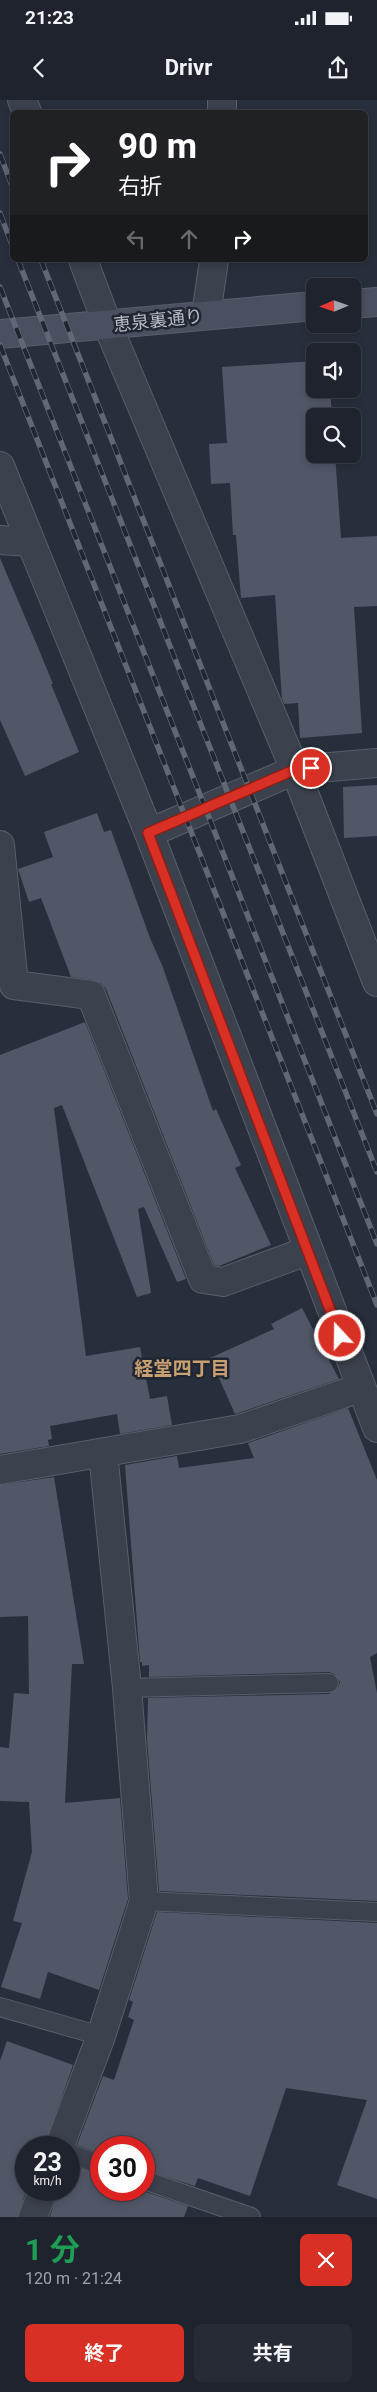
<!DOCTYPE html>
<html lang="ja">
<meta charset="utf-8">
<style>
:root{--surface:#1e232d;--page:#262b35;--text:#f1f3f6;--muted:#a1a4aa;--line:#3c4049;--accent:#d93025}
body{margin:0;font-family:Roboto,"Noto Sans JP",sans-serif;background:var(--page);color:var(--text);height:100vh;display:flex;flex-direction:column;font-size:19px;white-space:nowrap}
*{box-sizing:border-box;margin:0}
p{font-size:16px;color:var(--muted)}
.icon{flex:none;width:28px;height:28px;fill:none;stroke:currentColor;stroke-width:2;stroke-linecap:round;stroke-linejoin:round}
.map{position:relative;height:2117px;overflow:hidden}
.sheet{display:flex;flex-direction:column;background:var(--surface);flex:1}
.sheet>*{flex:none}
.guide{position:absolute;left:10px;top:10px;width:358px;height:152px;border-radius:8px;box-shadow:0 2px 8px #0003,0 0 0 1px var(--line);background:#202124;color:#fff;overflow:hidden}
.needle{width:32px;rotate:268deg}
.fabs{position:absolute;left:306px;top:178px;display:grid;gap:10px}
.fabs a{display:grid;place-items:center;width:55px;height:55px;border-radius:8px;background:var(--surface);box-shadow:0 2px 8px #0003,0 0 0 1px var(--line);font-size:25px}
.speed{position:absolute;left:15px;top:2036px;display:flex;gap:10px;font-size:25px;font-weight:700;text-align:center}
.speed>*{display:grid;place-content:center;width:65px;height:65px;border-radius:50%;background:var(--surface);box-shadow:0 2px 8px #0003,0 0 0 1px var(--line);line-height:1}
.speed small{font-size:12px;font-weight:400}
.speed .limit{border:8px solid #d22;background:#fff;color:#111}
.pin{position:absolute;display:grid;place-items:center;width:42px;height:42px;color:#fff;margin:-21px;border:2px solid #fff;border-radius:50%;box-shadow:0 1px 5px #0007}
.me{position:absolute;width:55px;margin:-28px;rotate:339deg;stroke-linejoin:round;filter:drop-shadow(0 0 4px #0008)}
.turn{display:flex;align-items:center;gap:18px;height:105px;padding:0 25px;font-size:22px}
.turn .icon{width:65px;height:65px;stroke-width:2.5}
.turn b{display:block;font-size:35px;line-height:42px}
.lanes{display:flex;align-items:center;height:48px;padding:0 25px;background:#0003;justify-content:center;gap:25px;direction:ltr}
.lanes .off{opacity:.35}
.round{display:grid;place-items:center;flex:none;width:52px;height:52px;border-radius:8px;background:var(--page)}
.overview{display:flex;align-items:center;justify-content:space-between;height:85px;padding:0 25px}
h1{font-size:30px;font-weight:700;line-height:38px;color:#1e9e55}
.primary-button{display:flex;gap:10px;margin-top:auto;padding:10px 25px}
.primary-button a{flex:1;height:58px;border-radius:8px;background:var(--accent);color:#fff;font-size:20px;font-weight:700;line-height:58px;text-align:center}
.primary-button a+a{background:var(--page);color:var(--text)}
.status{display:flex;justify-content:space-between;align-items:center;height:35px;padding:0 25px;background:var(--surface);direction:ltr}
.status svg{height:14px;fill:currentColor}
header{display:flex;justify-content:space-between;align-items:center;height:65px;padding:0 25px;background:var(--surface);font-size:22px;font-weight:700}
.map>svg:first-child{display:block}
.building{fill:#515767}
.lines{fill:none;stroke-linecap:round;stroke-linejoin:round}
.lane-casing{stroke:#595f6a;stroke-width:20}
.street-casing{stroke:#595f6a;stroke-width:30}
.secondary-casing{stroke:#595f6a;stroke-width:30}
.lane{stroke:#3b414d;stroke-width:18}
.street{stroke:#3b414d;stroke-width:28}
.secondary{stroke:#4a505f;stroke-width:28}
.rail-casing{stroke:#606775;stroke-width:5.5}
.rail{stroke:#202632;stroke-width:4;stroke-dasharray:11;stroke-linecap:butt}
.route-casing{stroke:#8d1f18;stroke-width:12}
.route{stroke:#d93025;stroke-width:9}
.labels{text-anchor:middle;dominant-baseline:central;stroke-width:5;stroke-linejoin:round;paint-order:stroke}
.street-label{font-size:18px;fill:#b8bcc7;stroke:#202632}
.neighbourhood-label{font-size:19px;font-weight:bold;fill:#c9a071;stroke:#202632}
</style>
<div class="status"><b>21:23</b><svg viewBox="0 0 49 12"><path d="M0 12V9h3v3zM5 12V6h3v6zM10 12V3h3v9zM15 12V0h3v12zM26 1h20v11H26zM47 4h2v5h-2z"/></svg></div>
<header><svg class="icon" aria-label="back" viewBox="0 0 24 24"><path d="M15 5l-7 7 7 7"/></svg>Drivr<svg class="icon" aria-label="share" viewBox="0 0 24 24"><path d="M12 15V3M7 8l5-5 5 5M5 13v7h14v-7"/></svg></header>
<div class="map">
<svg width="377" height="2117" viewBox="0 0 377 2117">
<rect width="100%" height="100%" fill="#282f3c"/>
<!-- building -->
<g class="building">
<polygon points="315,261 315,289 330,289 332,316 315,316 315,354 335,354 341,438 377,436 377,506 354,507 362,633 300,638 298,603 284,604 282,599 275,495 241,498 236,435 233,435 230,383 211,384 209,344 227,343 222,267"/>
<polygon points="0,458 39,550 53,584 51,584 79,652 25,676 0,620"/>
<polygon points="377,685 377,736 344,738 343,687"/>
<polygon points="97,713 104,732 111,730 150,838 162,865 213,1011 216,1009 241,1065 235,1068 271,1145 219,1166 214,1165 106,889 101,883 93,880 71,877 41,798 29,802 18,769 53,757 44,732"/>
<polygon points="85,922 186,1179 177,1182 144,1107 138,1109 151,1193 137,1197 62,1005 54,1008 86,1256 140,1247 150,1299 167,1296 172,1325 120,1334 117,1314 50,1326 52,1339 48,1340 49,1346 0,1354 0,955"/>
<polygon points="302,1208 339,1279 235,1314 210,1258 274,1229 271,1224"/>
<polygon points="348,1308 377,1380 377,1553 370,1557 377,1593 377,1801 159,1791 147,1639 148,1598 329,1594 338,1588 340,1582 334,1574 329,1572 149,1577 149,1565 142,1566 142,1562 140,1562 125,1365 177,1356 179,1368 254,1358 248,1343"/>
<polygon points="54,1377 84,1564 72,1564 65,1703 120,1698 128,1799 99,1890 48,1872 40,1899 1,1887 22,1823 13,1821 32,1752 29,1702 0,1701 0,1647 9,1648 14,1593 29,1594 28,1516 0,1517 0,1385"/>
<polygon points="157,1812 377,1823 377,2099 337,2085 367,2000 286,1988 250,2096 198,2078 195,2086 144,2070 144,2048 101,2048 101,2054 77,2045 103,1976 114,1980 134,1920 128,1917 133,1902 129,1900"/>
<polygon points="7,1941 73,1965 44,2048 26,2048 26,2090 18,2117 0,2117 0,1961"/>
<polygon points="69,2064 101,2075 101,2090 140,2090 188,2106 184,2117 50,2117 58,2090 69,2090"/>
</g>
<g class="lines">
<!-- lane casing -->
<g class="lane-casing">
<g id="lane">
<polyline points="127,1588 329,1583"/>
<polyline points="144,1801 377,1812"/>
<polyline points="0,1907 101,1936"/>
<polyline points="69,2053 101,2065"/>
<polyline points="144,2080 251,2117"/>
</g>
</g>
<!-- street casing -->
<g class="street-casing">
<g id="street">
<polyline points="22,0 27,12"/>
<polyline points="222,0 222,12"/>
<polyline points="83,160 108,226 295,670 377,882"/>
<polyline points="206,215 214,160"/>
<polyline points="0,366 149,733 377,1328"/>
<polyline points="0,440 29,442"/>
<polyline points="149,733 295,670 377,663"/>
<polyline points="0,745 14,885 91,895 203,1179 223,1182 307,1151"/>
<polyline points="0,1370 240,1329 360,1288"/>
<polyline points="59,2048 101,1936 144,1801 127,1588 103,1353"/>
<polyline points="33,2117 43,2090"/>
</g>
</g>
<!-- secondary casing -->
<g class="secondary-casing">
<g id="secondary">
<polyline points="352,204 377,202"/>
<polyline points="0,234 315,206"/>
</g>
</g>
<!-- lane -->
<use href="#lane" class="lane"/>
<!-- street -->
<use href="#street" class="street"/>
<!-- secondary -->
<use href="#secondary" class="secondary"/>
<!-- rail casing -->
<g class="rail-casing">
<g id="rail">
<polyline points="0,54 12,86"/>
<polyline points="0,113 12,145"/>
<polyline points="18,160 377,1072"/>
<polyline points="41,160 377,1014"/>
<polyline points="0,187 377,1144"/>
<polyline points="0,245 377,1205"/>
</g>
</g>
<!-- rail -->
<use href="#rail" class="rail"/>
</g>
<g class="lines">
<!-- route casing -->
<g class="route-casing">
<polyline id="route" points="311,668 294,670 148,733 340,1236"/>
</g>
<!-- route -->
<use href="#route" class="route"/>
</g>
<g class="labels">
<!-- street labels -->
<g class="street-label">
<text transform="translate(158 220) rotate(-6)">恵泉裏通り</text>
</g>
<!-- neighbourhood labels -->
<g class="neighbourhood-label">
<text x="182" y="1268">経堂四丁目</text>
</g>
</g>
</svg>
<div class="fabs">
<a><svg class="needle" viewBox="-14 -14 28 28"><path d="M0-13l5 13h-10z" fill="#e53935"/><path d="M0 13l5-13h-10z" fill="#a1a4aa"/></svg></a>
<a><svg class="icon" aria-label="sound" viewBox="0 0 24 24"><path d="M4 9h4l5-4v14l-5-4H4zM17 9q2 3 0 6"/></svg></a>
<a><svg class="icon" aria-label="search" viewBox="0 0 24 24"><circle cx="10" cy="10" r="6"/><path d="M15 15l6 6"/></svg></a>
</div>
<div class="speed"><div>23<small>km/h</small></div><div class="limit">30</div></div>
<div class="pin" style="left:311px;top:668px;background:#d93025"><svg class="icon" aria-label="arrive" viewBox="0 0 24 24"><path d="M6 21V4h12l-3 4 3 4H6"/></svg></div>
<svg class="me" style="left:340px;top:1236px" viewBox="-20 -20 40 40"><circle r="17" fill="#d93025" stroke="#fff" stroke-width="3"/><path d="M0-11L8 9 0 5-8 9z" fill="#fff"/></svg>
<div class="guide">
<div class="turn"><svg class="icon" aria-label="right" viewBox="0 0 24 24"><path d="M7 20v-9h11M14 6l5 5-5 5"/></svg><div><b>90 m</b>右折</div></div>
<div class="lanes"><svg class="icon off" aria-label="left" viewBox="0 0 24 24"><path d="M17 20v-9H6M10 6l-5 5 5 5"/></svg><svg class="icon off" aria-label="ahead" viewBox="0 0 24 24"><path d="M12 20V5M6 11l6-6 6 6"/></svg><svg class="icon" aria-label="right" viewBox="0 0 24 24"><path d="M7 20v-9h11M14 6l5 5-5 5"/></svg></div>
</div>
</div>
<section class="sheet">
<div class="overview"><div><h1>1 分</h1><p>120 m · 21:24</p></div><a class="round" style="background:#d93025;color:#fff"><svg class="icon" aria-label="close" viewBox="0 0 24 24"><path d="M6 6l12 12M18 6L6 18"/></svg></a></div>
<div class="primary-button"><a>終了</a><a>共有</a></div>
</section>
